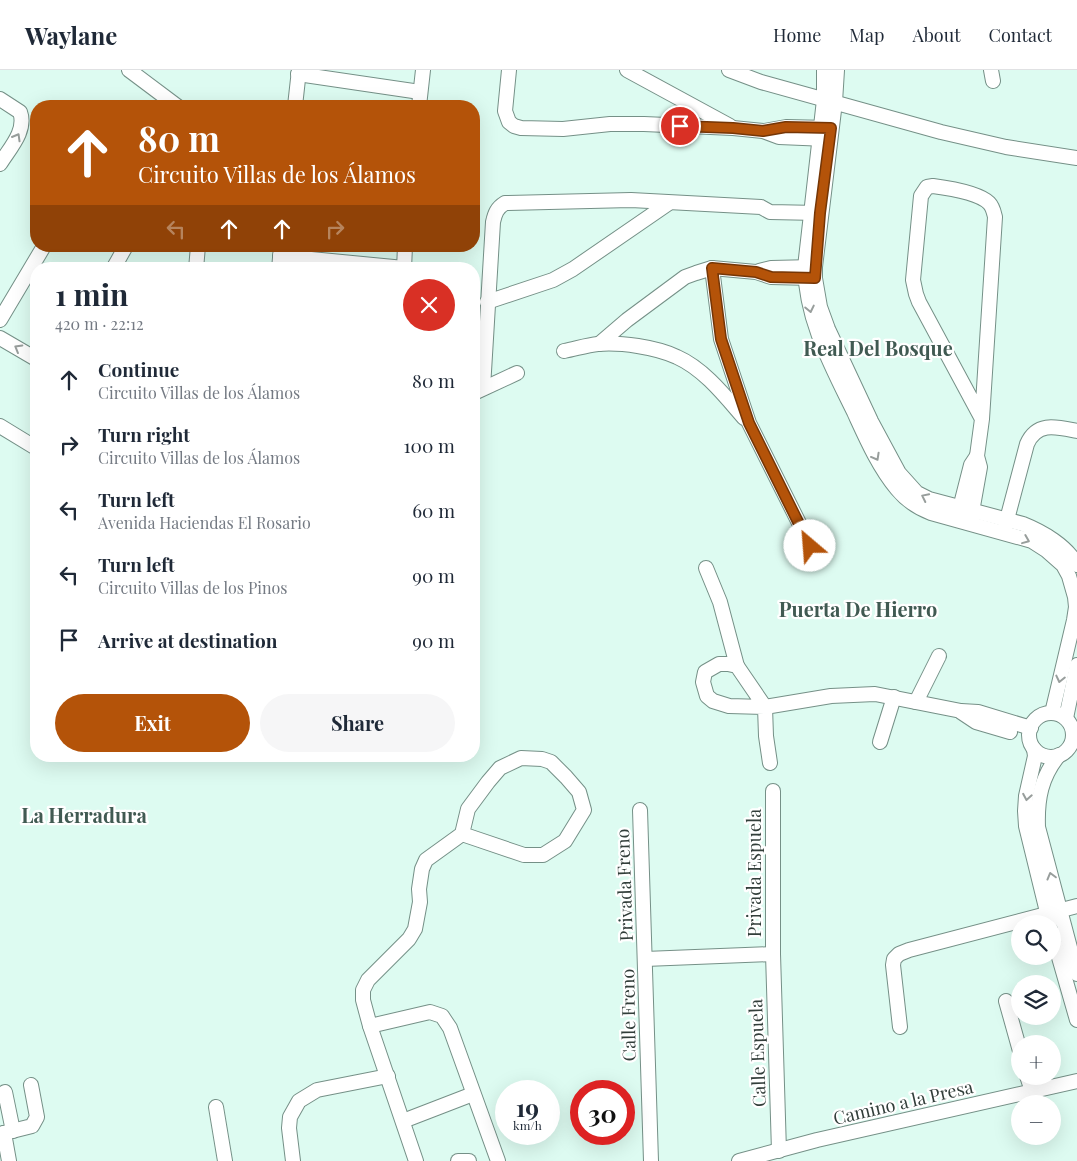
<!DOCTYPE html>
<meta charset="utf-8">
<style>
:root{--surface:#fff;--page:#f6f6f7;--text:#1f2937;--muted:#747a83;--line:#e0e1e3;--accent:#b45309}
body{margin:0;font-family:"Playfair Display",serif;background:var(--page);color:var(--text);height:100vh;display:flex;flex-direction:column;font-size:19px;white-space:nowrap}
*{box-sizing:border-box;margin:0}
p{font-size:16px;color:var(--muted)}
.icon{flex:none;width:28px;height:28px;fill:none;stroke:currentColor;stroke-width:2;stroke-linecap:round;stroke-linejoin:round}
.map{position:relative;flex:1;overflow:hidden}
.drawer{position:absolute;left:30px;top:192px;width:450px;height:500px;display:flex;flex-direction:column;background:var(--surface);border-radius:20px;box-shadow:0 5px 20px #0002}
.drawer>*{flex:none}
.top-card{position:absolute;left:30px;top:30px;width:450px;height:152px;border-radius:20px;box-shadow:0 5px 20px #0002;background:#b45309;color:#fff;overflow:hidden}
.fabs{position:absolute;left:1011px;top:845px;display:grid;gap:10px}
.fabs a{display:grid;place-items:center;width:50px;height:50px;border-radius:50%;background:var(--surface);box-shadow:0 5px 20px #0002;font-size:25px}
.speed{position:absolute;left:495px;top:1010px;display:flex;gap:10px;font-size:25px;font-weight:700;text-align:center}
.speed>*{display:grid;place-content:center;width:65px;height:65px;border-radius:50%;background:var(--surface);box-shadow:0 5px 20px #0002;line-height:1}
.speed small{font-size:12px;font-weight:400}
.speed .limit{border:8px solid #d22;background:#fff;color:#111}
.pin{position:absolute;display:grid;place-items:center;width:42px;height:42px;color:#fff;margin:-21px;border:2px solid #fff;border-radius:50%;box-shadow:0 1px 5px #0007}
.me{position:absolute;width:55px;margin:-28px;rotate:333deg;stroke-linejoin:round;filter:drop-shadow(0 0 4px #0008)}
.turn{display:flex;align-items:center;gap:18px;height:105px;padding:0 25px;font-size:22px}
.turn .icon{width:65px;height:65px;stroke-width:2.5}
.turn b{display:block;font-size:35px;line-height:42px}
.lanes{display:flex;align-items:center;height:48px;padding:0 25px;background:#0003;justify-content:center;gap:25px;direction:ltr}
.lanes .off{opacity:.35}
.round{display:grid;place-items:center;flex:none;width:52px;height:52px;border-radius:26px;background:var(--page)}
.overview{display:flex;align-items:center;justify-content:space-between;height:85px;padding:0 25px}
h1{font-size:30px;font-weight:700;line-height:38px}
.cta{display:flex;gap:10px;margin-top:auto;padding:10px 25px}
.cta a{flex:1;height:58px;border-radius:30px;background:var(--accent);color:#fff;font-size:20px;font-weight:700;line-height:58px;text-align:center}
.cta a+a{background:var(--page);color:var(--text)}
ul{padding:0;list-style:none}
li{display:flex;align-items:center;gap:15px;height:65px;padding:0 25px}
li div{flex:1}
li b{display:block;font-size:19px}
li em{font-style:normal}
header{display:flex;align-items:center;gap:30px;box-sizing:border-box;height:70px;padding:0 25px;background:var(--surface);border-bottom:1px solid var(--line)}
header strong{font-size:24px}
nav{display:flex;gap:28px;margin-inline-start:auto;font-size:18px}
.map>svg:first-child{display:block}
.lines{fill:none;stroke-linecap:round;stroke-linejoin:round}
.minor-casing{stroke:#759087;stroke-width:16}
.minor{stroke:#fff;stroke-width:14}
.oneway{stroke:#989e9c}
.route-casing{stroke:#753606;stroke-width:12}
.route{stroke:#b45309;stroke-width:9}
.labels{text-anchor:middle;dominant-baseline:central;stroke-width:4.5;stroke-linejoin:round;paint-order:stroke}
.street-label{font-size:18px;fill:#323e3a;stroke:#fff}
.quarter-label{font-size:20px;font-weight:bold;fill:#405a52;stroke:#fff}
</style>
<header>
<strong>Waylane</strong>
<nav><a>Home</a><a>Map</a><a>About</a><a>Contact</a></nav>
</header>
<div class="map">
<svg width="1077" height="1091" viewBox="0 0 1077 1091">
<rect width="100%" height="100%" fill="#ddfbf1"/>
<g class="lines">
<!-- minor casing -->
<g class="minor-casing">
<g id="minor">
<polyline points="129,0 177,36"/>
<polyline points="509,0 505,41 509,52 514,56 521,58 563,59 610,54 644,54 733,58 763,61 779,67 827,69"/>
<polyline points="627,0 730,56"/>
<polyline points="729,0 761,12 941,62 1006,77 1077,88"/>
<path d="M824 0V30L805 197C806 250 831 295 854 342 866 368 878 396 897 419 906 430 918 438 931 443L1032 471 1046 480 1063 495 1069 506 1075 527 1076 537 1074 550 1052 643"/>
<path d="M837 0 835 32 815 197V208L820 237 828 259 871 351 899 403 917 423 929 429 1023 454C1043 462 1067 476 1077 495"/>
<polyline points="991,0 993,11"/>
<polyline points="298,4 420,22"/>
<path d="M0 29 20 42C27 61 9 79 0 94"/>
<polyline points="295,36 299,0"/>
<polyline points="419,36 423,0"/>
<polyline points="764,61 786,57 829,58"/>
<polyline points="280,186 404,198"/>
<polyline points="712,198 721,269 749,353 810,475"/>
<polyline points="113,199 126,176"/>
<polyline points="196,199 198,176"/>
<polyline points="279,199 281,177"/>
<polyline points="404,199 405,176"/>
<polyline points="759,201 771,198 814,197"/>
<polyline points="487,232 553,210 573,199 669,133"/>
<polyline points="0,250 44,176"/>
<polyline points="0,268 36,289"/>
<polyline points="599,274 627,250 685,207 696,203 712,198 756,202 771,207 812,208"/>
<path d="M564 281C575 279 587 275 598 274 620 272 656 277 677 287 704 299 725 326 744 348"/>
<path d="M483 318 493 152C495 143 497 138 505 133L631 130 761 137 770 142 818 143"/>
<polyline points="474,323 517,303"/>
<polyline points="0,356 36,378"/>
<polyline points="958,446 971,395 977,386"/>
<path d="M970 453 980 397 977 386 982 349 995 147C994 143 993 137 989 133 979 123 948 118 933 116L927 117 921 126 913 210 916 224 919 232 982 349"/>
<path d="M1005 457 1027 374C1037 351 1057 357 1077 361"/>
<polyline points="706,498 720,532 737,596"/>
<polyline points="916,632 939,586"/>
<polyline points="961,642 976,652 1010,662"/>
<circle cx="1051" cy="665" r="22"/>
<polyline points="1066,648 1077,595"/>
<polyline points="880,672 894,627"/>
<polyline points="1034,679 1035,686 1026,726 1025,741 1026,756 1050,854"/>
<path d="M1059 685C1041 707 1037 729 1038 757L1077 904"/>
<polyline points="770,693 766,666 765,637 737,596 728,594 719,594 705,602 703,612 707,626 713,631 729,636 765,637 831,626 875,624 961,641 978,642 1031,658"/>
<polyline points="773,721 773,884 779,1081"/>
<polyline points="640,740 651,1091"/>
<polyline points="1052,863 1077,950"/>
<polyline points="645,889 773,884"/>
<polyline points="1006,931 1020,981"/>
<polyline points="370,956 430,942 442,946 450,958 498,1091"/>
<polyline points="900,957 893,895 894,889 899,884 909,880 1077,836"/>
<polyline points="1027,1006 1032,1021"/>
<polyline points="5,1022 13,1061"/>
<polyline points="216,1037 225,1091"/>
<polyline points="403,1051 473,1024"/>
<polyline points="4,1063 9,1091"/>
<polyline points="0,1064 32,1056 37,1047 31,1015"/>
<polyline points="293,1091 289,1058 290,1047 299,1031 317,1020 388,1006"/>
<polyline points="416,1091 370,956 363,930 363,920 368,910 409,869 415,859 420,832 419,819 422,799 426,790 462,764 468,739 488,712 500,698 521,688 542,689 551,692 566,707 579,722 584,740 565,771 543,785 524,785 462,764"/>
<polyline points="458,1091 469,1091"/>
<polyline points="739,1091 817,1070 1077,1011"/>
</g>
</g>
<!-- minor -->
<use href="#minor" class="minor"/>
</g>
<!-- one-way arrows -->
<defs><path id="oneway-chevron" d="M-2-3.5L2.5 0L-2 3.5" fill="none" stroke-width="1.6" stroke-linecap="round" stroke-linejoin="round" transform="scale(1.25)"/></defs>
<g class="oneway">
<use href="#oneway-chevron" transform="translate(17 67) rotate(-60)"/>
<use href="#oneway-chevron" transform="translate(810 239) rotate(78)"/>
<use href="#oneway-chevron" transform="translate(18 278) rotate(-150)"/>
<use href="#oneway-chevron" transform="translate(876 387) rotate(61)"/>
<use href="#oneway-chevron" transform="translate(925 427) rotate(-154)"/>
<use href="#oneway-chevron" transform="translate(1026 470) rotate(22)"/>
<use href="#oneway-chevron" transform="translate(1060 609) rotate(103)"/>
<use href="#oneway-chevron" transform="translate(1027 727) rotate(100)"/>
<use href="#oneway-chevron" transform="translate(1051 806) rotate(-105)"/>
</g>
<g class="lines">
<!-- route casing -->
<g class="route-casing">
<polyline id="route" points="680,56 733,58 763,61 786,57 831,58 820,143 815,208 771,207 756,202 712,198 721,269 749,353 810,476"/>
</g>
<!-- route -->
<use href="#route" class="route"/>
</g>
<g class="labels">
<!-- street labels -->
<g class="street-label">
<text transform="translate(754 803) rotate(-90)">Privada Espuela</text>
<text transform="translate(624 815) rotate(-92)">Privada Freno</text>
<text transform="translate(628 945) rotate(-91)">Calle Freno</text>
<text transform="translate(757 983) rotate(-92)">Calle Espuela</text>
<text transform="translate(903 1032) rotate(-13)">Camino a la Presa</text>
</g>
<!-- quarter labels -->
<g class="quarter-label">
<text x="878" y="277">Real Del Bosque</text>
<text x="858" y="538">Puerta De Hierro</text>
<text x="84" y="744">La Herradura</text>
</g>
</g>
</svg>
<div class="fabs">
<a><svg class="icon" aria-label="search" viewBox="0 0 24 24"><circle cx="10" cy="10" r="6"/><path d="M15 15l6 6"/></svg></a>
<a><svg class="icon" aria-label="layers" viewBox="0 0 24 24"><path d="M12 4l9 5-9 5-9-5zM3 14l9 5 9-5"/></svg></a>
<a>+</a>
<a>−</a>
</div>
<div class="speed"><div>19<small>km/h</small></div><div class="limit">30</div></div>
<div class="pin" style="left:680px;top:56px;background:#d93025"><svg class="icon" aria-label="arrive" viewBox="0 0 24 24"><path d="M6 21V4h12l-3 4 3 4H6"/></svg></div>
<svg class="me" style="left:810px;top:476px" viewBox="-20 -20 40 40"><circle r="19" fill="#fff"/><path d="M0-13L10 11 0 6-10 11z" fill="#b45309"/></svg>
<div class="top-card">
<div class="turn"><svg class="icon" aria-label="ahead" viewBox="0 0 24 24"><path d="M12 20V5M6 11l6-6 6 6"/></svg><div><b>80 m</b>Circuito Villas de los Álamos</div></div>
<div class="lanes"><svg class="icon off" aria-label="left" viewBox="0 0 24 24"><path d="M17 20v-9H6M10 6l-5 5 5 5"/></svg><svg class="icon" aria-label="ahead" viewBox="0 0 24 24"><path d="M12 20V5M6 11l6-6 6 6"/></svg><svg class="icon" aria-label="ahead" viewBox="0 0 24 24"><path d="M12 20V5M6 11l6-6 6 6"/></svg><svg class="icon off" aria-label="right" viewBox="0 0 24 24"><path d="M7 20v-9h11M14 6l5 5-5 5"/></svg></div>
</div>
<section class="drawer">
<div class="overview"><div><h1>1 min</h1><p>420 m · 22:12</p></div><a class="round" style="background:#d93025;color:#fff"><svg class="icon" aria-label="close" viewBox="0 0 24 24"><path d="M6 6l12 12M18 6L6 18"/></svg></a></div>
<ul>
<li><svg class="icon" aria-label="ahead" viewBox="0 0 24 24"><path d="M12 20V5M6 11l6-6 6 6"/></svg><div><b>Continue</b><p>Circuito Villas de los Álamos</p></div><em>80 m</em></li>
<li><svg class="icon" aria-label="right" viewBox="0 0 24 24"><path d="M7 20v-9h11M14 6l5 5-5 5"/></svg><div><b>Turn right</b><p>Circuito Villas de los Álamos</p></div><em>100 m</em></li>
<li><svg class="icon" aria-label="left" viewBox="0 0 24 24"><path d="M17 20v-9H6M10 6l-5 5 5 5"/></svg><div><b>Turn left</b><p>Avenida Haciendas El Rosario</p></div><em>60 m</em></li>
<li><svg class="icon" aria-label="left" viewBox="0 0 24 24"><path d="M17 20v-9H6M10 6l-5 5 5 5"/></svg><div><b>Turn left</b><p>Circuito Villas de los Pinos</p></div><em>90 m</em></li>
<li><svg class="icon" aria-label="arrive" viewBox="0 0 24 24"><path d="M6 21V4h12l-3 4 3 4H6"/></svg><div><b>Arrive at destination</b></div><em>90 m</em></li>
</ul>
<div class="cta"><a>Exit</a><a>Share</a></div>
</section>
</div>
